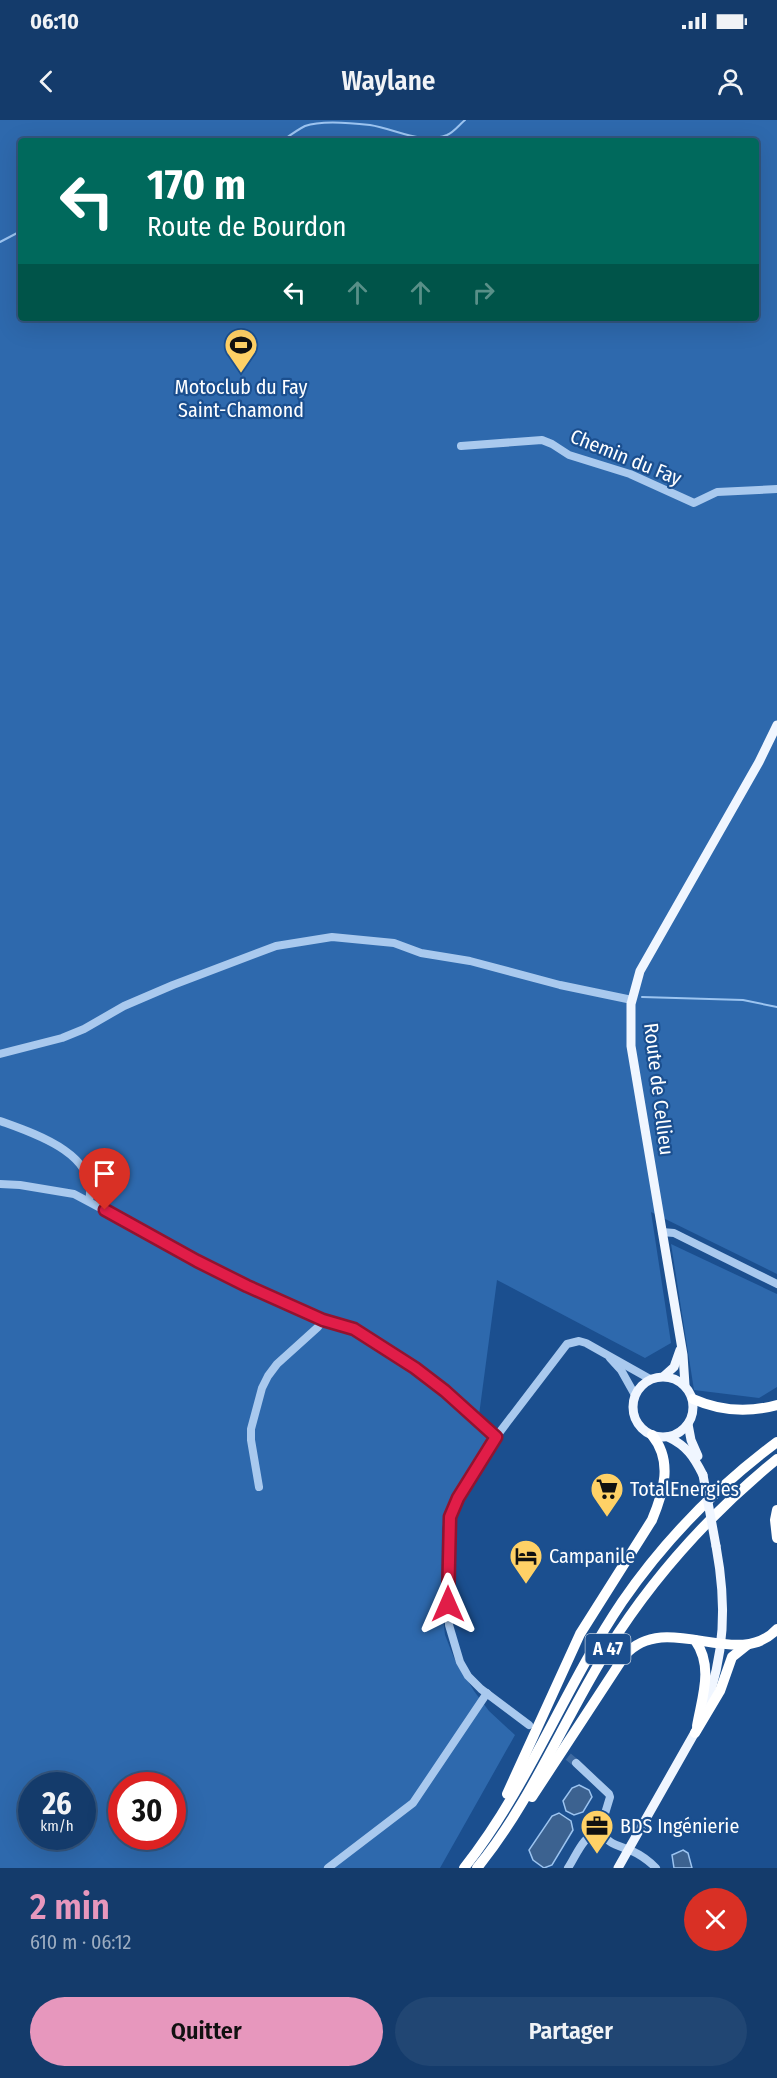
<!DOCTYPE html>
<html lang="fr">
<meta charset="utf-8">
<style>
:root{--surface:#143b6b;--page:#214673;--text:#f1f3f6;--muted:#9dadc1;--line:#33557e;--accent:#e797bd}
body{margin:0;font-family:"Fira Sans Condensed",sans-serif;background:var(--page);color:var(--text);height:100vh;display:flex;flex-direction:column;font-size:22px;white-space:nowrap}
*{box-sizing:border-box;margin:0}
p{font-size:20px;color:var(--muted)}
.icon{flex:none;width:33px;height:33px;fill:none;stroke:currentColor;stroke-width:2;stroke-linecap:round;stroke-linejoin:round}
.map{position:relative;height:1748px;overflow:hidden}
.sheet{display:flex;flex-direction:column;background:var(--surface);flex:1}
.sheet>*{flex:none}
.top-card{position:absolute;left:18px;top:18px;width:741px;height:183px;border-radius:6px;box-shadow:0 6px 24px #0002,0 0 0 2px var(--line);background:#00695c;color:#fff;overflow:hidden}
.speed{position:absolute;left:18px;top:1652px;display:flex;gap:12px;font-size:30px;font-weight:700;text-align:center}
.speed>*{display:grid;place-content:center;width:78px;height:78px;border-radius:50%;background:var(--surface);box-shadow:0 6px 24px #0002,0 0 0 2px var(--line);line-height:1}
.speed small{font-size:15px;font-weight:400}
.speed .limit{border:9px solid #d22;background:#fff;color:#111}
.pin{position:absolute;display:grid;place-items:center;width:51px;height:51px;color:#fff;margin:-62px -26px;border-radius:50% 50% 50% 0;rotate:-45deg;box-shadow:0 0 6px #0007}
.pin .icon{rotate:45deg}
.me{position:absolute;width:66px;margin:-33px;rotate:0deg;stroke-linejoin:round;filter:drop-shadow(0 0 4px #0008)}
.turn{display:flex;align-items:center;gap:21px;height:126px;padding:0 30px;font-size:27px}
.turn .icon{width:78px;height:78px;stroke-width:2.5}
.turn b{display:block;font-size:42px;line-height:51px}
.lanes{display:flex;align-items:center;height:57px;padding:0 30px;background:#0003;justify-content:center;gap:30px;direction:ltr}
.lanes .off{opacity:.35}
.round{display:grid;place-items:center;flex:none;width:63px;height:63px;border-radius:32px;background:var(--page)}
.headline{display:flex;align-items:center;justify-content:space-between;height:102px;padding:0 30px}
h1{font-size:36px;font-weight:600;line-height:45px;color:var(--accent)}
.action{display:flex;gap:12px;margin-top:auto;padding:12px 30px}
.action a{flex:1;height:69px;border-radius:36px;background:var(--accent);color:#111;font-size:24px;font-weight:600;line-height:69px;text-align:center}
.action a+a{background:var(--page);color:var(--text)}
.status{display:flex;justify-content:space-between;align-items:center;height:42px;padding:0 30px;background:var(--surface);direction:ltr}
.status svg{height:16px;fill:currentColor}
header{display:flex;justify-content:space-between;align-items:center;height:78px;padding:0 30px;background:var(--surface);font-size:27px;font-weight:600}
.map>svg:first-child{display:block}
.green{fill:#2e69ad;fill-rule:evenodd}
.water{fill:#3c6290;stroke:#9cc4f0;stroke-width:1.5}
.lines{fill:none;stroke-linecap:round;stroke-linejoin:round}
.stream{stroke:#9cc4f0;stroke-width:2}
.minor-tunnel{stroke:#3d69a0;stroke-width:8;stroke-dasharray:8 4;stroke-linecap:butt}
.minor{stroke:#a9c9ee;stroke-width:8}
.major{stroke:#f0f6ff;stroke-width:9}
.highway{stroke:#fff;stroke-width:10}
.major-bridge{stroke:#f0f6ff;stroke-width:9}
.route-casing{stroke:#92132f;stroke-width:15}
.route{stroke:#e11d48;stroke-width:10}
.labels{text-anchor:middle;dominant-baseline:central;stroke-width:4.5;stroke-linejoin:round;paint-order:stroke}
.shield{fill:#1b4f8f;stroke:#bbcadd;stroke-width:1.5}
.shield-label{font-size:18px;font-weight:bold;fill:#fff}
.poi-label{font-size:20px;fill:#fff;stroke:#1b4f8f;text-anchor:start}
.street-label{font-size:20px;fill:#fff;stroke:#1b4f8f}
</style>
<div class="status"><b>06:10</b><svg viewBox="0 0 49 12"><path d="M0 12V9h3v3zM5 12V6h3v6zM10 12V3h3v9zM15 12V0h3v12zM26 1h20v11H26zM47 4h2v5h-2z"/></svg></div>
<header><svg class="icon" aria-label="back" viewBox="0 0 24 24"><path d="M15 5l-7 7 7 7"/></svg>Waylane<svg class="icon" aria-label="person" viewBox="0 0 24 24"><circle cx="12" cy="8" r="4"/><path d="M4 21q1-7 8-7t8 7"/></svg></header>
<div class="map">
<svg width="777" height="1748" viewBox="0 0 777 1748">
<rect width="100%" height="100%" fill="#1b4f8f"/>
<!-- green -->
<g class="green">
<path d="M0 0H777V1154L651 1092 671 1223 645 1238 497 1160 479 1295 491 1320 448 1388 442 1408 441 1480 445 1515 454 1538 474 1571 489 1591 515 1615 440 1748H0ZM21 21H756V198H21ZM32 1665H82V1716H32ZM122 1665H172V1716H122Z"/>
<polygon points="671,1124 777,1174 777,1267 759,1278 694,1270"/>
</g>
<!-- water -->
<g class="water">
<polygon points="579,1665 589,1670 592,1677 583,1692 574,1695 566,1691 563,1681 572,1668"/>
<polygon points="559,1693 571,1701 573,1710 552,1745 544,1748 533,1740 529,1730 552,1696"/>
<polygon points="683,1730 688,1733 692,1748 674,1748 672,1735"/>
</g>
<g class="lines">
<!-- stream -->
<g class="stream">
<path d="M282 21C289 16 297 10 305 6 321 0 353 3 370 5 396 9 421 25 447 15 454 12 459 5 465 0"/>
<polyline points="0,122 21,111"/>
<polyline points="642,877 743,880 777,887"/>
</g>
<!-- minor-tunnel -->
<polyline class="minor-tunnel" points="559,1629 576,1643"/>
<!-- minor -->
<g class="minor">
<polyline points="461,326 542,320 552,324 569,335 630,354 694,383 717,372 777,369"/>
<polyline points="0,934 62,918 84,909 124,886 173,865 276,826 332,817 394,823 421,833 470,841 560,865 632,880"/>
<path d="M0 1001C33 1013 100 1034 89 1081"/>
<polyline points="0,1064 20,1065 74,1074 247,1166 323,1200 354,1209 415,1248 445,1271 496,1317"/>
<polyline points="662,1112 674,1113 684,1118 777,1164"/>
<polyline points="610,1238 621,1250 635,1275"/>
<polyline points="259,1367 251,1320 251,1309 262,1268 268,1256 277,1244 318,1207 323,1200"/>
<polyline points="529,1605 481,1569 468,1556 460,1542 449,1505 449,1408 450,1397 458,1378 496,1317 567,1224 579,1221 586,1223 650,1259"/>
<path d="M576 1643 609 1674 610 1677 600 1710C608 1725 618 1725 632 1731 641 1735 648 1740 656 1748"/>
<polyline points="328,1748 413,1683 487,1573"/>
<path d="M568 1748C577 1734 583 1716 600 1710"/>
</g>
<!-- major -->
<g class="major">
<polyline points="664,1256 674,1247 680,1230"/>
<circle cx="663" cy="1287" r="30"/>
<polyline points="685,1265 683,1235 631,926 631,884 640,851 759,642 777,605"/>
<polyline points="688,1304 691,1320 698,1336"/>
<path d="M668 1317C687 1326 694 1337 703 1355"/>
<path d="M704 1591C725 1535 727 1485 716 1426"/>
<polyline points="618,1748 698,1607"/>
</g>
<!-- highway -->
<g class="highway">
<path d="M693 1279C720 1291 748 1293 777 1285"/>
<polyline points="777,1390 775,1400 777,1418"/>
<path d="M695 1520C714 1547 702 1577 697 1606"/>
<polyline points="695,1613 720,1571 732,1537 747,1525"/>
<path d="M507 1674 580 1514 652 1400C664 1371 673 1341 652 1315"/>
<path d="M532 1677 625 1535C666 1489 738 1552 777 1509"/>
<path d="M464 1748C529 1666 564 1568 622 1482 664 1421 718 1366 777 1322"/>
<path d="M477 1748C531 1682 563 1601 608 1529 653 1457 711 1393 777 1339"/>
</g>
<!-- major-bridge -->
<polyline class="major-bridge" points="703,1355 716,1426"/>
</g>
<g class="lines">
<!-- route casing -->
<g class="route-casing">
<polyline id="route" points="105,1090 197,1141 247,1166 323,1200 354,1209 415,1248 445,1271 496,1317 458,1378 450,1397 448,1484"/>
</g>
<!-- route -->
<use href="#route" class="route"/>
</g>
<!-- icons -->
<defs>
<g id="stadium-pin" transform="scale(1.725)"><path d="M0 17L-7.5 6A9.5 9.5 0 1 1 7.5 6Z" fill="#ffd166" stroke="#1b4f8f"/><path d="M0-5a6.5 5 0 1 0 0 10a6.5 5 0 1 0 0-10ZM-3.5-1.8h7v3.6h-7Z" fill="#111"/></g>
<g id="supermarket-pin" transform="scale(1.725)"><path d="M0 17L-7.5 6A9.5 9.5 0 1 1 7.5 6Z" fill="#ffd166" stroke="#1b4f8f"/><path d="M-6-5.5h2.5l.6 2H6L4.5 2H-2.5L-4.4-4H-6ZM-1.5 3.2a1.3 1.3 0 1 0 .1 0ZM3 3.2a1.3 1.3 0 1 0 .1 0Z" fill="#111"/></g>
<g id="hotel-pin" transform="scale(1.725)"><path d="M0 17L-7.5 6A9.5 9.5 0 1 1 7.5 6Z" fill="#ffd166" stroke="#1b4f8f"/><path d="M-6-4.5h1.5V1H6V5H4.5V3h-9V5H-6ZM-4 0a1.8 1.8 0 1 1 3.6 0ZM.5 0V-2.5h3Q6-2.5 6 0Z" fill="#111"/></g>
<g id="office-pin" transform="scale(1.725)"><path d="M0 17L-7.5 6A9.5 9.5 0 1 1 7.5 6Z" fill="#ffd166" stroke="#1b4f8f"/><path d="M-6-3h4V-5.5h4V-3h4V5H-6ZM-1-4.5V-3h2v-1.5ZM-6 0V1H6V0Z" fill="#111"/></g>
</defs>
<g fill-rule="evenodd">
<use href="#stadium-pin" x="241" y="225"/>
<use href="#supermarket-pin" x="607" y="1369"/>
<use href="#hotel-pin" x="526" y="1436"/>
<use href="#office-pin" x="597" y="1706"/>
</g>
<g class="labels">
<!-- shield labels -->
<rect class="shield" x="585.5" y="1514" width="45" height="30" rx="4.5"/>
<g class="shield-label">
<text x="608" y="1529">A 47</text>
</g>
<!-- poi labels -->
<g class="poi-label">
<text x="241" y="267" text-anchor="middle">Motoclub du Fay<tspan x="241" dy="23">Saint-Chamond</tspan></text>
<text x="630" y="1369">TotalEnergies</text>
<text x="549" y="1436">Campanile</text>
<text x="620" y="1706">BDS Ingénierie</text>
</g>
<!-- street labels -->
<g class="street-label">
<text transform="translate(626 337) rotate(22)">Chemin du Fay</text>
<text transform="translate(659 969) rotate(83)">Route de Cellieu</text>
</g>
</g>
</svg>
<div class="speed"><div>26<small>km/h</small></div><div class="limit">30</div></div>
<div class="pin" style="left:105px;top:1090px;background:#d93025"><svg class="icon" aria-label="arrive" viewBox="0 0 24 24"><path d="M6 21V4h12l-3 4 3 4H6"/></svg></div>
<svg class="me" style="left:448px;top:1484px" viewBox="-20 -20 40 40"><path d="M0-17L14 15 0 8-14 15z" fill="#e11d48" stroke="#fff" stroke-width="4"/></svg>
<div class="top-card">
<div class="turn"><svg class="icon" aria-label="left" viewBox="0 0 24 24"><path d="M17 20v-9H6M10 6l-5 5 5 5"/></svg><div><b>170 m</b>Route de Bourdon</div></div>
<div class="lanes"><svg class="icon" aria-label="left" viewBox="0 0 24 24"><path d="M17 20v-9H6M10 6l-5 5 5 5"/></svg><svg class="icon off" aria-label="ahead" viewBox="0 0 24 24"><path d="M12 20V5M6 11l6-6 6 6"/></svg><svg class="icon off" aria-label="ahead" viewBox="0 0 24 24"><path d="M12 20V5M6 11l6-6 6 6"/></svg><svg class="icon off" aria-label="right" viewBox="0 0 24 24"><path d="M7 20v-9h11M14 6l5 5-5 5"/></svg></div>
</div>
</div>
<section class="sheet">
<div class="headline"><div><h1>2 min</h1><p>610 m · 06:12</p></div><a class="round" style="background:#d93025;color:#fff"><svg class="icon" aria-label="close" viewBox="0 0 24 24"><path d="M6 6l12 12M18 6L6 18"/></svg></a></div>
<div class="action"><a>Quitter</a><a>Partager</a></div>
</section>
